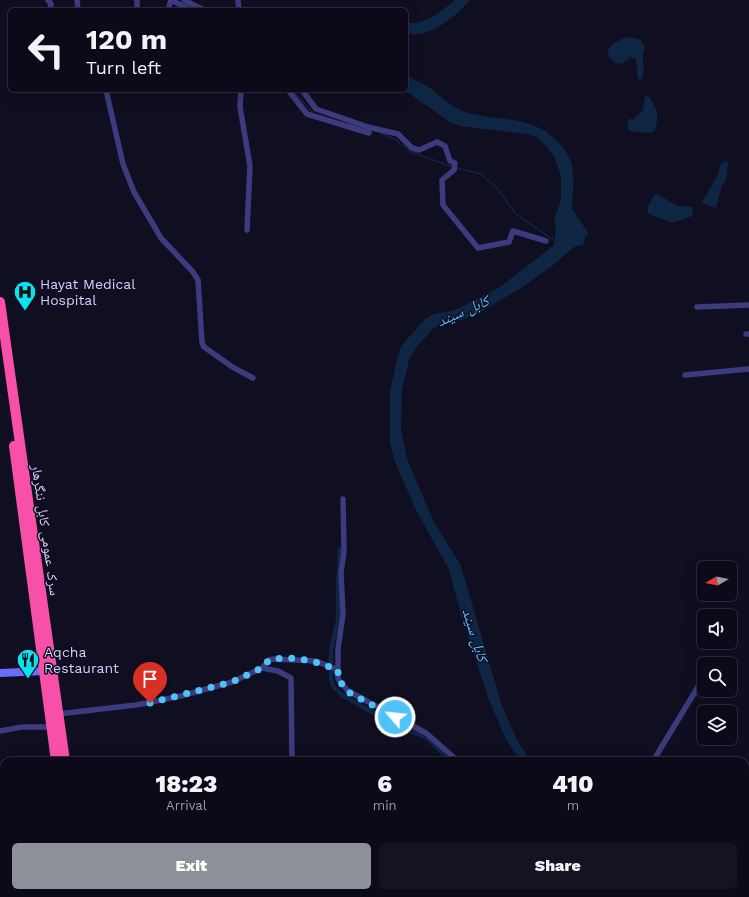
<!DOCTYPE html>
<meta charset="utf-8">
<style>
:root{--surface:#0c0a19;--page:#151322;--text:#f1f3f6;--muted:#9a9aa2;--line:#2c2b38;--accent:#8c9099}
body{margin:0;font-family:"Work Sans","Noto Naskh Arabic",sans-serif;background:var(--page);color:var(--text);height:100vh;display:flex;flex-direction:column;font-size:15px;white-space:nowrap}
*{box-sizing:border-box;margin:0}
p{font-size:13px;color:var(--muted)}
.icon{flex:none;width:22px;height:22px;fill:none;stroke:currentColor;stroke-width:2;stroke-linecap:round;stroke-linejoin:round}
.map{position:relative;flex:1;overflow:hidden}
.sheet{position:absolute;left:0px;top:757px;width:749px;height:140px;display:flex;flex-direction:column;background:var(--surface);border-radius:12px 12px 0 0;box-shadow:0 4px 16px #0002,0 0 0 1px var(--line)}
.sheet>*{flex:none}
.top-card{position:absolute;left:8px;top:8px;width:400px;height:84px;border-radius:6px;box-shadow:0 4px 16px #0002,0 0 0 1px var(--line);background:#0c0a19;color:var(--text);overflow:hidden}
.needle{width:26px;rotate:261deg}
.controls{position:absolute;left:697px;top:561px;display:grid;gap:8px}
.controls a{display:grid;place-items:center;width:40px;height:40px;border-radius:6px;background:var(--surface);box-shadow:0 4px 16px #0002,0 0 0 1px var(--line);font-size:20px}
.pin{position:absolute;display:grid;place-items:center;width:34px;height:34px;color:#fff;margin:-41px -17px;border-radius:50% 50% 50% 0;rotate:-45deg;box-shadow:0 0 4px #0007}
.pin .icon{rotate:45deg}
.me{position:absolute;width:44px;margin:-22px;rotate:298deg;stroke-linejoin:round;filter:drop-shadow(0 0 3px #0008)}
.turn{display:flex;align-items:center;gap:14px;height:84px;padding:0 12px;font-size:18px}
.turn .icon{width:52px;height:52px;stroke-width:2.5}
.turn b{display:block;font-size:28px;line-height:34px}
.eta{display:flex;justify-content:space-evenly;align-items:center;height:68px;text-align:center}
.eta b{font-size:24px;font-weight:800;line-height:28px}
.primary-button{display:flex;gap:8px;margin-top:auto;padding:8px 12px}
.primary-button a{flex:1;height:46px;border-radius:6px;background:var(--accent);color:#fff;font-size:16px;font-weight:800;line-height:46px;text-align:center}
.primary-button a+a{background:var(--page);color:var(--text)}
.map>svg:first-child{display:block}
.water{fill:#0e2544}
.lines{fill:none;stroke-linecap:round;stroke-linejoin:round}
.stream{stroke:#0e2544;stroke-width:1.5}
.canal{stroke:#0e2544;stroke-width:4.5}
.street{stroke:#3b3b7e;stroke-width:5.5}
.secondary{stroke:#6b6df9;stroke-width:8}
.highway{stroke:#f850a8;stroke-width:10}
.route{stroke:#4fc3f7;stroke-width:7;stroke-dasharray:0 12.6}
.labels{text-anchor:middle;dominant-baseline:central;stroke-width:3;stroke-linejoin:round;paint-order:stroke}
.poi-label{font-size:14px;fill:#d3d0fd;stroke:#100e21;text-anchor:start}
.street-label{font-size:14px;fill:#d3d0fd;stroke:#100e21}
.water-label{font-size:15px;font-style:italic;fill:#62b9f9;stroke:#100e21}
</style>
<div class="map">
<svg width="749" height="897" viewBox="0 0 749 897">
<rect width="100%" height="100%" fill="#100e21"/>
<!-- water -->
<g class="water">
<path d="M455 0H470C455 17 431 38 406 34V22C423 27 443 10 455 0Z"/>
<path d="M630 37 641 40 645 48C640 58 647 70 641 80L638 79 636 59 631 57 623 63 618 64C596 53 615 39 630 37Z"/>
<path d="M406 75C414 80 422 83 430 88 442 97 451 107 465 112 497 122 531 114 557 141 564 148 570 156 572 166 575 181 572 195 572 209L589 234 586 235 583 245 574 247 552 266 521 288 477 314 462 320 443 324 434 328 417 346 409 360 402 390 401 429 407 459 433 520 461 566 502 706 517 740 531 761H520L506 739 489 700 462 618 449 570 416 510 395 462 390 443V392L397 358 402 345 425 319 433 314 455 310 500 287 553 246C555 244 555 232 556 226L554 221 561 199V176L554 156 544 144 536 137 526 134 460 126 450 122 404 90H406Z"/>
<path d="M645 96 649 97C658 111 659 115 655 131L649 133 629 131 627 121 630 119H634L643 110Z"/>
<polygon points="726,161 728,164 726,181 722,185 716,208 702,203 703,200 716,179 721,164"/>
<polygon points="655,193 678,206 692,207 693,210 692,216 672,223 649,214 647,209"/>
</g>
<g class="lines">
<!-- stream -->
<g class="stream">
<polyline points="292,90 313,113"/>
<polyline points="350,124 360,127"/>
<polyline points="381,133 396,140 411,152 453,167"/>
<polyline points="457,168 481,174 496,187 516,214 555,241"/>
</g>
<!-- canal -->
<polyline class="canal" points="340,549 338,585 338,620 331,650 331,679 333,686 342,695 389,722 427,738 451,761"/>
<!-- street -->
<g class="street">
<polyline points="48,0 51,4 50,10"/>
<polyline points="77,0 78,10"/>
<polyline points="171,0 191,10"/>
<polyline points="184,0 204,10"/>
<polyline points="238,0 239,10"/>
<polyline points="137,10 137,0"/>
<polyline points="168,10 171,0"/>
<polyline points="106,90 123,164 134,192 161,238 193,272 198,280 202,342 204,347 234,368 253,378"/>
<polyline points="241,90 240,107 250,166 247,230"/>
<polyline points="288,90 307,114 369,133"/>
<polyline points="302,90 316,109 368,127 398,134 412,148 419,150 437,142 445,146 450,161 455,163 454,170 442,180 443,205 478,248 509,242 513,231 546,241"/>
<polyline points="697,307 749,305"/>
<polyline points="746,334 749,334"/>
<polyline points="685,375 749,369"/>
<polyline points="343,499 344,551 341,573 343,614 338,649 338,679 348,691 426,733 458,761"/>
<polyline points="262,668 278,671 291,678 292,761"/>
<polyline points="58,714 136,705 181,696 232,682 262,668 269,660 274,659 316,661 338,670"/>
<polyline points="0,731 22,727 51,727"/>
<polyline points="653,761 704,677"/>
<polyline points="311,893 312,897"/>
<polyline points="555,893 556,897"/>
<polyline points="630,897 630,893"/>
</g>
<!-- secondary -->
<polyline class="secondary" points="0,673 44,671"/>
<!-- highway -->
<g class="highway">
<polyline points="0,302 65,761"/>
<polyline points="14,446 56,761"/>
<polyline points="75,893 76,897"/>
<polyline points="83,893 84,897"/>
</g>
</g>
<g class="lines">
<!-- route -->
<path class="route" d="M150 703 232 682 262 668 269 660C292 655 316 661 338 670V679L348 692 395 717"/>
</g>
<!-- icons -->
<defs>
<g id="hospital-pin" transform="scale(1.15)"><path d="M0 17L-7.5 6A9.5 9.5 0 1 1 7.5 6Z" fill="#0ae2ef" stroke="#100e21"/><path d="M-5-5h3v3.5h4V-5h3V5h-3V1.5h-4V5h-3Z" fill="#111"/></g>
<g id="restaurant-pin" transform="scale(1.15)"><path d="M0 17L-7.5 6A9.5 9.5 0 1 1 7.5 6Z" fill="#0ae2ef" stroke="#100e21"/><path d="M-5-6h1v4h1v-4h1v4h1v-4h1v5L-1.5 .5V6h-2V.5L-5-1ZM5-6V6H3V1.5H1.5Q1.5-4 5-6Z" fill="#111"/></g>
</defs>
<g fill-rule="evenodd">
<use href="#hospital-pin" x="25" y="292"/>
<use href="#restaurant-pin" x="28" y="660"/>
</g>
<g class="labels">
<!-- poi labels -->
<g class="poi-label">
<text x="40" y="284">Hayat Medical<tspan x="40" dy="16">Hospital</tspan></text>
<text x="44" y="652">Aqcha<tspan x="44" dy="16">Restaurant</tspan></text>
</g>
<!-- street labels -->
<g class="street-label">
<text transform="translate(46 530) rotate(82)">سرک عمومی کابل ننگرهار</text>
</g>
<!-- water labels -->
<g class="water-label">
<text transform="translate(463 311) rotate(-24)">کابل سيند</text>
<text transform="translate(475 635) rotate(73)">کابل سيند</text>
</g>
</g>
</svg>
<div class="controls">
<a><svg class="needle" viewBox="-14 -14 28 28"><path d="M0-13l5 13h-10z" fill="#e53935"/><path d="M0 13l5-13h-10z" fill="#9a9aa2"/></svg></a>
<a><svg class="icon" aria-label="sound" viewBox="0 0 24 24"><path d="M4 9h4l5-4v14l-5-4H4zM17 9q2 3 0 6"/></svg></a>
<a><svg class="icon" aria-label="search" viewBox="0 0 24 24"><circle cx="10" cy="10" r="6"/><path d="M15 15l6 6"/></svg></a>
<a><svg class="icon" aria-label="layers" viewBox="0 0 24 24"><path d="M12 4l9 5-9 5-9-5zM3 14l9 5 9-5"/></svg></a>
</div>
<div class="pin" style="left:150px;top:703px;background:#d93025"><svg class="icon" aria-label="arrive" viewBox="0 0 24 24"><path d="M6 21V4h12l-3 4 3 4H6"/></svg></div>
<svg class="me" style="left:395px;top:717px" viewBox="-20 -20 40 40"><circle r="17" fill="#4fc3f7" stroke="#fff" stroke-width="3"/><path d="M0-11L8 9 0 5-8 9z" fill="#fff"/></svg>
<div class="top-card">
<div class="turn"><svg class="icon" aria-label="left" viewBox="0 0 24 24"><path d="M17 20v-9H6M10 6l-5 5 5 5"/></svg><div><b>120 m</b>Turn left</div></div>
</div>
<section class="sheet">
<div class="eta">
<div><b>18:23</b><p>Arrival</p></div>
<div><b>6</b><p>min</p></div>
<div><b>410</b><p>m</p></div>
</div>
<div class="primary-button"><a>Exit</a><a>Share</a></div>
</section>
</div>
